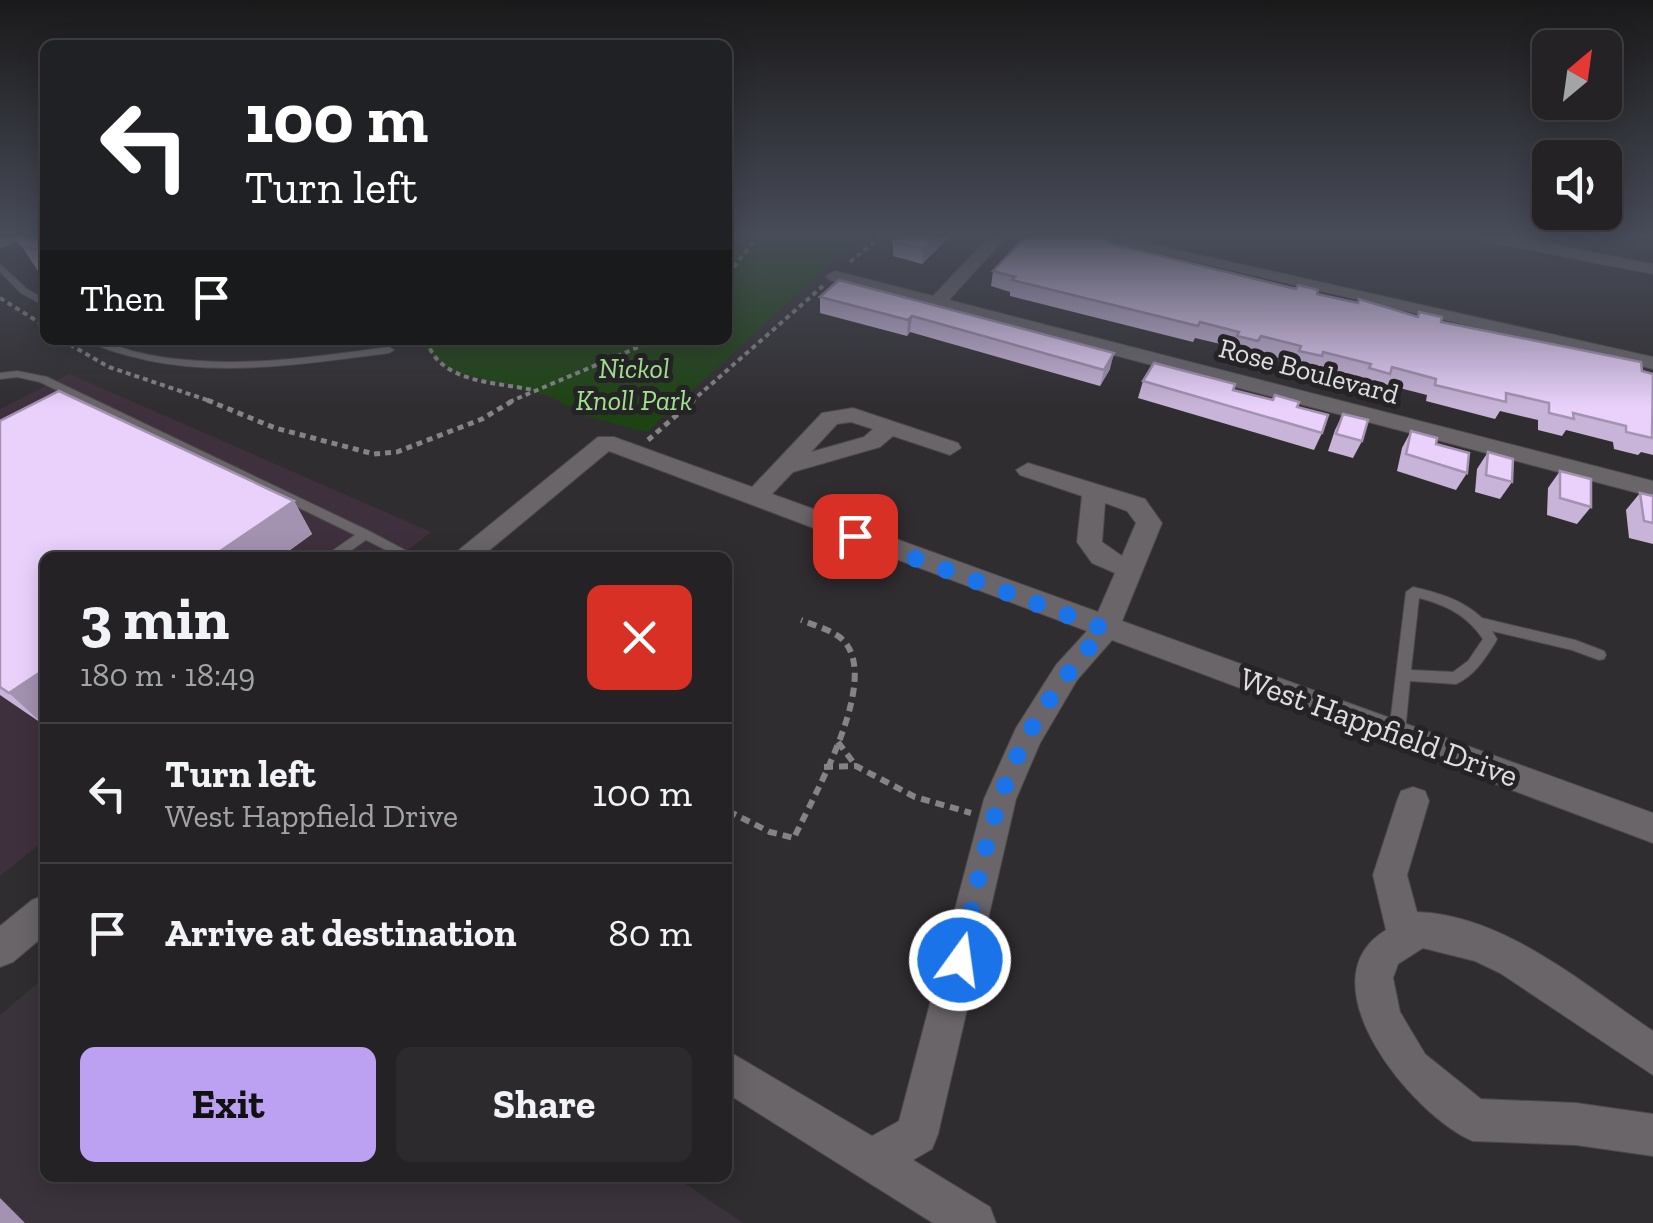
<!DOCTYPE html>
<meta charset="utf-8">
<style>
:root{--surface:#242224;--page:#2c2a2c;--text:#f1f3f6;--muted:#a3a4a6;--line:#413f41;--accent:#bca0f2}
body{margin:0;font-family:"Zilla Slab",serif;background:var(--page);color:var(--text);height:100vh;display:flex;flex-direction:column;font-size:38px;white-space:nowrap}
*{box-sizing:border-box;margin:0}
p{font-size:32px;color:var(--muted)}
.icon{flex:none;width:55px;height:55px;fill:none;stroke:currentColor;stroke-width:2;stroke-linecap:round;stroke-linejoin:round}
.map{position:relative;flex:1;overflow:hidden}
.side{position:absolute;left:40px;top:552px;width:692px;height:630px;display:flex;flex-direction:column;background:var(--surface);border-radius:15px;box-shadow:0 5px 25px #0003,0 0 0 2px var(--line)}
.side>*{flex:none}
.hud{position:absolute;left:40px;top:40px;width:692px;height:305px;border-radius:15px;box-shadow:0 5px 25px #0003,0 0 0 2px var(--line);background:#202124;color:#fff;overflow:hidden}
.needle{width:65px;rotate:29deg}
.tools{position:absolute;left:1532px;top:30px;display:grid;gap:20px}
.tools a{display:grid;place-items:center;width:90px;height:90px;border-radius:15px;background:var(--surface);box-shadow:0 5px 25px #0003,0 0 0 2px var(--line);font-size:50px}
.pin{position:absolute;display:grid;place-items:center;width:85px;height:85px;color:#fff;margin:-42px;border-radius:20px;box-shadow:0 5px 15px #0006}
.me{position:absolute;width:110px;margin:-55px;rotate:14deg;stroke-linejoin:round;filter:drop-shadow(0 0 8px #0008)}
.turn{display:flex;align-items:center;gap:35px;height:210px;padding:0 40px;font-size:45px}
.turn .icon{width:130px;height:130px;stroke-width:2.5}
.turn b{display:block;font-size:70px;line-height:85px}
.then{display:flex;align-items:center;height:95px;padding:0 40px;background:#0003;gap:20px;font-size:38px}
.round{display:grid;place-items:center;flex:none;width:105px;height:105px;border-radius:15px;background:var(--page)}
.overview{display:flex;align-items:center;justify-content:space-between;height:170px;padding:0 40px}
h1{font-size:60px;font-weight:800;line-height:75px}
.button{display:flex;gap:20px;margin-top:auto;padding:20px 40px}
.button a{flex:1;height:115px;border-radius:15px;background:var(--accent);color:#111;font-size:40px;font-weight:800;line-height:115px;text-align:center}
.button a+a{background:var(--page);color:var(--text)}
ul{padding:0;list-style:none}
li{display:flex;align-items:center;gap:30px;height:140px;padding:0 40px;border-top:2px solid var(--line)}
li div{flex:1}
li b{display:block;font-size:38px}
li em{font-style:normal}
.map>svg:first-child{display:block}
.built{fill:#3b333b}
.industrial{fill:#3f303d}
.green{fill:#1d4312}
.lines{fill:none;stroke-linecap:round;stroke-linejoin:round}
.service-casing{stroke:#4c494c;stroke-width:2}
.minor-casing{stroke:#4c494c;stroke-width:2}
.path-far2{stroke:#858386;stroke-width:4;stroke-dasharray:5 4;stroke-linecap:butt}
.path-far1{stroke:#858386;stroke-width:5;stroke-dasharray:6 5;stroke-linecap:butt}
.path{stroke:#858386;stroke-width:6;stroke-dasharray:9 6;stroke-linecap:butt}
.service{fill:#696569;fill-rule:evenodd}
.minor{fill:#696569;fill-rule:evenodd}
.wall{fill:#c8b4d8}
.shaded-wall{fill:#a392b0}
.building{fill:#e9d1fb;stroke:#a392b0;stroke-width:2.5}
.route{stroke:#1a73e8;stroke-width:18;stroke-dasharray:0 32.4}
.labels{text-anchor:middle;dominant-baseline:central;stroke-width:10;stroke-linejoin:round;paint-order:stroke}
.far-park-label{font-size:28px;font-style:italic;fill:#a0e38e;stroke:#262326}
.far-street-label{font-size:28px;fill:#e0dee1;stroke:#262326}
.street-label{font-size:32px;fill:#e0dee1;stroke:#262326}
</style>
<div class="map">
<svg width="1653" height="1223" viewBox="0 0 1653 1223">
<rect width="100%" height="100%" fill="#302d30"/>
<!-- built -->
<polygon class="built" points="45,977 45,1178 677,1178 743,1223 0,1223 0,1015"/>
<!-- industrial -->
<polygon class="industrial" points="69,374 431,532 399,557 45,558 45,840 0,876 0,409"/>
<!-- green -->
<polygon class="green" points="728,236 861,236 647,432 582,415 552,397 452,371 427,351 424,340 728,340"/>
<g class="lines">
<!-- service casing -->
<g class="service-casing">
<g id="service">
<polygon points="0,264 27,289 45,299 45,306 21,293 0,272"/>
<path d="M87 340C104 340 116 346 132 351 155 357 179 360 202 361 264 365 327 355 389 347L394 350 389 353C309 363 226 377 146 360 126 355 104 350 87 340Z"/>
<polygon points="17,371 47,377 369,531 420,558 402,558 366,540 342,557 332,557 331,554 332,551 355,535 40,382 17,377 0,379 0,373"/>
<path d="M1413 587C1439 593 1463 600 1482 618L1575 640 1604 651 1606 655 1604 659 1599 660 1572 650 1492 631 1497 639 1495 643C1484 660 1475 675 1456 684L1410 681 1405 732 1402 736 1397 738 1392 736 1389 732 1406 592ZM1419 598C1446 605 1467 615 1483 639L1468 661 1453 672 1411 670Z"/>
</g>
</g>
<!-- minor casing -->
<g class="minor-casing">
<g id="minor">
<polygon points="990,236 1007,236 949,300 1653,481 1653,497 829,280 826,276 835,271 933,296"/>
<polygon points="1085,236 1116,236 1653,357 1653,369"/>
<polygon points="1474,236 1509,236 1653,264 1653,274 1482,241"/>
<path d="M853 408 958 443 961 448 950 455 893 436 880 447 793 472 772 494 1098 612 1115 573 1092 563 1077 542 1082 496 1020 475 1016 470 1028 463 1145 499 1162 523 1122 621 1653 813V843L1112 640 1077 680 1040 743 1016 799 938 1134 932 1149 913 1160 990 1207 996 1223H933L728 1094V1051L872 1136 899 1121 984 799 1016 728 1056 665 1087 631 609 451 480 558H449L598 437H614L752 487 822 413ZM851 422 873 429 864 437 811 452 837 424ZM1105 503 1127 511 1136 523 1122 556 1102 542Z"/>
<path d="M1413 787 1425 791 1429 801 1407 875 1417 912C1505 915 1584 985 1653 1031V1075L1500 973 1475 961 1423 948 1398 964 1393 978 1400 1012 1425 1054 1481 1099 1576 1103 1653 1114V1156L1576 1145 1473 1141C1413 1116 1301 981 1386 930L1373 875 1397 801 1401 791Z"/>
<polygon points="45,895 45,935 13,962 0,967 0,926 32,900"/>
</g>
</g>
<!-- path-far2 -->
<g class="path-far2">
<polyline points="850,262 881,236"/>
<polyline points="728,274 758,236"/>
<polyline points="0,298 45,326"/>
<polyline points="62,340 109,367 213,402"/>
<path d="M427 340C438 383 496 382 533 390"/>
<polyline points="509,402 655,340"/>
<polyline points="691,402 823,286"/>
</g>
<!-- path-far1 -->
<g class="path-far1">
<polyline points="207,400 275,428 374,454 397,452 482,419 514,400"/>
<polyline points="648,440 694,400"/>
</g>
<!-- path -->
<g class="path">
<polyline points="838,742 856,766"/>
<polyline points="824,767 856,766 915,797 971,813"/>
<path d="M728 811 770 832 794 838C813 796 882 680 843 640 834 631 814 625 801 620"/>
</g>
<!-- service -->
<use href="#service" class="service"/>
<!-- minor -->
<use href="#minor" class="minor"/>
</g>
<!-- wall -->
<g class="wall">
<polygon points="0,236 45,236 45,276 40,274 18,241 0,248"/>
<polygon points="950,236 922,264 893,256 893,241"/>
<polygon points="1109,243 1417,317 1419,312 1441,322 1653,374 1653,455 1641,452 1638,455 1614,449 1613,442 1566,430 1562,436 1538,430 1538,420 1500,411 1495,419 1426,401 1427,395 1384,384 1381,390 1361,385 1363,380 1316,368 1314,373 1293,367 1294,362 1255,352 1252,357 1231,352 1233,347 1195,338 1193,342 1010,296 1010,292 991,286 993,271"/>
<polygon points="839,280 1110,369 1100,386 910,332 907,336 820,313 820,297"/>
<polygon points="1143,381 1233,390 1297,407 1322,433 1314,450 1138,398"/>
<polygon points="1343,414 1362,441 1353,458 1328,451 1335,430"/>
<polygon points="0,421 294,501 312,534 279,558 45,558 44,725 0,695"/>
<polygon points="1411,431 1436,444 1467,473 1456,490 1397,471 1402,448"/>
<polygon points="1488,452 1512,482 1500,499 1475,492 1477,469"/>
<polygon points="1560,471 1591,507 1577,524 1547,515 1548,488"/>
<polygon points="1640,493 1653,496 1653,544 1629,538 1626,510"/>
</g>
<!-- shaded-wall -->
<g class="shaded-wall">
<polygon points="0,236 16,236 19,241 0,248"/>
<polygon points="936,236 950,236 922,264 923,249"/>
<polygon points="912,316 910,332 907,336 908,320"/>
<polygon points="1114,353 1110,369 1100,386 1104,370"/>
<polygon points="294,501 312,534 279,558 210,558"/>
<polygon points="45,669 45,724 44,725 9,693"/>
<polygon points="0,1198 25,1223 0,1223"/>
</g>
<!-- building -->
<g class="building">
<polygon points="16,236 45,236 45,249 33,249 20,245"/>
<polygon points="899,236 936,236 923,249 893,241"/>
<polygon points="1026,236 1110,236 1109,243 1296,289 1298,285 1318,290 1317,294 1358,303 1359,299 1418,317 1419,312 1442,317 1441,322 1641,362 1642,371 1653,374 1652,438 1626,432 1626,426 1573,413 1574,419 1549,413 1549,403 1506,393 1506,402 1435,385 1436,379 1392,367 1390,374 1369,368 1371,364 1323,352 1322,356 1299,351 1301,346 1261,336 1258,341 1237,336 1239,332 1200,322 1198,326 1012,280 1015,277 993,271"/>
<polygon points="839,280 1114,353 1104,370 912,316 908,320 820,297"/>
<polygon points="1154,363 1235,384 1233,390 1273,400 1275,395 1299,402 1297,407 1328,415 1322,433 1143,381"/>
<polygon points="59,391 294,501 210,558 45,558 45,669 9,693 0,687 0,421"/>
<polygon points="1343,414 1368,420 1362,441 1336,434"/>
<polygon points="1411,431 1437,438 1436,444 1469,453 1467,473 1406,454"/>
<polygon points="1488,452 1513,459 1512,482 1486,475"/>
<polygon points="1560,471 1591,479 1591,507 1560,498"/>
<polygon points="1640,493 1653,496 1653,523 1644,521"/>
</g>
<!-- sky -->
<linearGradient id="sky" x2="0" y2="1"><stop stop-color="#1a191a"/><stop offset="0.58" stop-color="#484c59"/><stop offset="1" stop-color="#484c59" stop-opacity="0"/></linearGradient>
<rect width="1653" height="407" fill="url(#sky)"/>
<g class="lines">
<!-- route -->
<path class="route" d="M855 536 1105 629C1071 667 1036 714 1015 761 987 823 976 894 960 960"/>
</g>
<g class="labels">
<!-- far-park labels -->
<g class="far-park-label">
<text x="634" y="368">Nickol<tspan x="634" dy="32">Knoll Park</tspan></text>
</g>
<!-- far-street labels -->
<g class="far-street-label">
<text transform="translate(1309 371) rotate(15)">Rose Boulevard</text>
</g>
<!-- street labels -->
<g class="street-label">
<text transform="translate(1379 727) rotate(20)">West Happfield Drive</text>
</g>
</g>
</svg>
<div class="tools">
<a><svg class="needle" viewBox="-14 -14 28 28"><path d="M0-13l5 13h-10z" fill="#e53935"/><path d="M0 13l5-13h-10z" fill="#a3a4a6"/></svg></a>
<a><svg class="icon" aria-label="sound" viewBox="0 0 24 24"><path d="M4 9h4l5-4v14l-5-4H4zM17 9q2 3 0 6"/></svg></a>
</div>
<div class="pin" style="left:855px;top:536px;background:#d93025"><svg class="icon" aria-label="arrive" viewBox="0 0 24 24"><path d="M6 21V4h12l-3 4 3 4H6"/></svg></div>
<svg class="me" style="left:960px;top:960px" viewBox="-20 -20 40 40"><circle r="17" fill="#1a73e8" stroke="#fff" stroke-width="3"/><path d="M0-11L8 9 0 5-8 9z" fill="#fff"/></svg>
<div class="hud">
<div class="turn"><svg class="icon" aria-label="left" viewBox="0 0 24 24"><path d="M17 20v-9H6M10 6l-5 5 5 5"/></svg><div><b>100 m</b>Turn left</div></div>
<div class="then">Then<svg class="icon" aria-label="arrive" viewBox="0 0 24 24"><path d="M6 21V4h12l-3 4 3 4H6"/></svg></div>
</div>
<section class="side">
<div class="overview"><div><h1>3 min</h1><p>180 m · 18:49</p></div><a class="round" style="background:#d93025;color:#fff"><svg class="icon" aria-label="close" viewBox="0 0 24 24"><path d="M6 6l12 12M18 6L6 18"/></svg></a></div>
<ul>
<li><svg class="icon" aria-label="left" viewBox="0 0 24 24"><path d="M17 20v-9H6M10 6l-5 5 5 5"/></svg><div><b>Turn left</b><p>West Happfield Drive</p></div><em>100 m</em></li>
<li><svg class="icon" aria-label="arrive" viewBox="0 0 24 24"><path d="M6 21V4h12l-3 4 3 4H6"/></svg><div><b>Arrive at destination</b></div><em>80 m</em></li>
</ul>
<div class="button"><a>Exit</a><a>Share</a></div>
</section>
</div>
